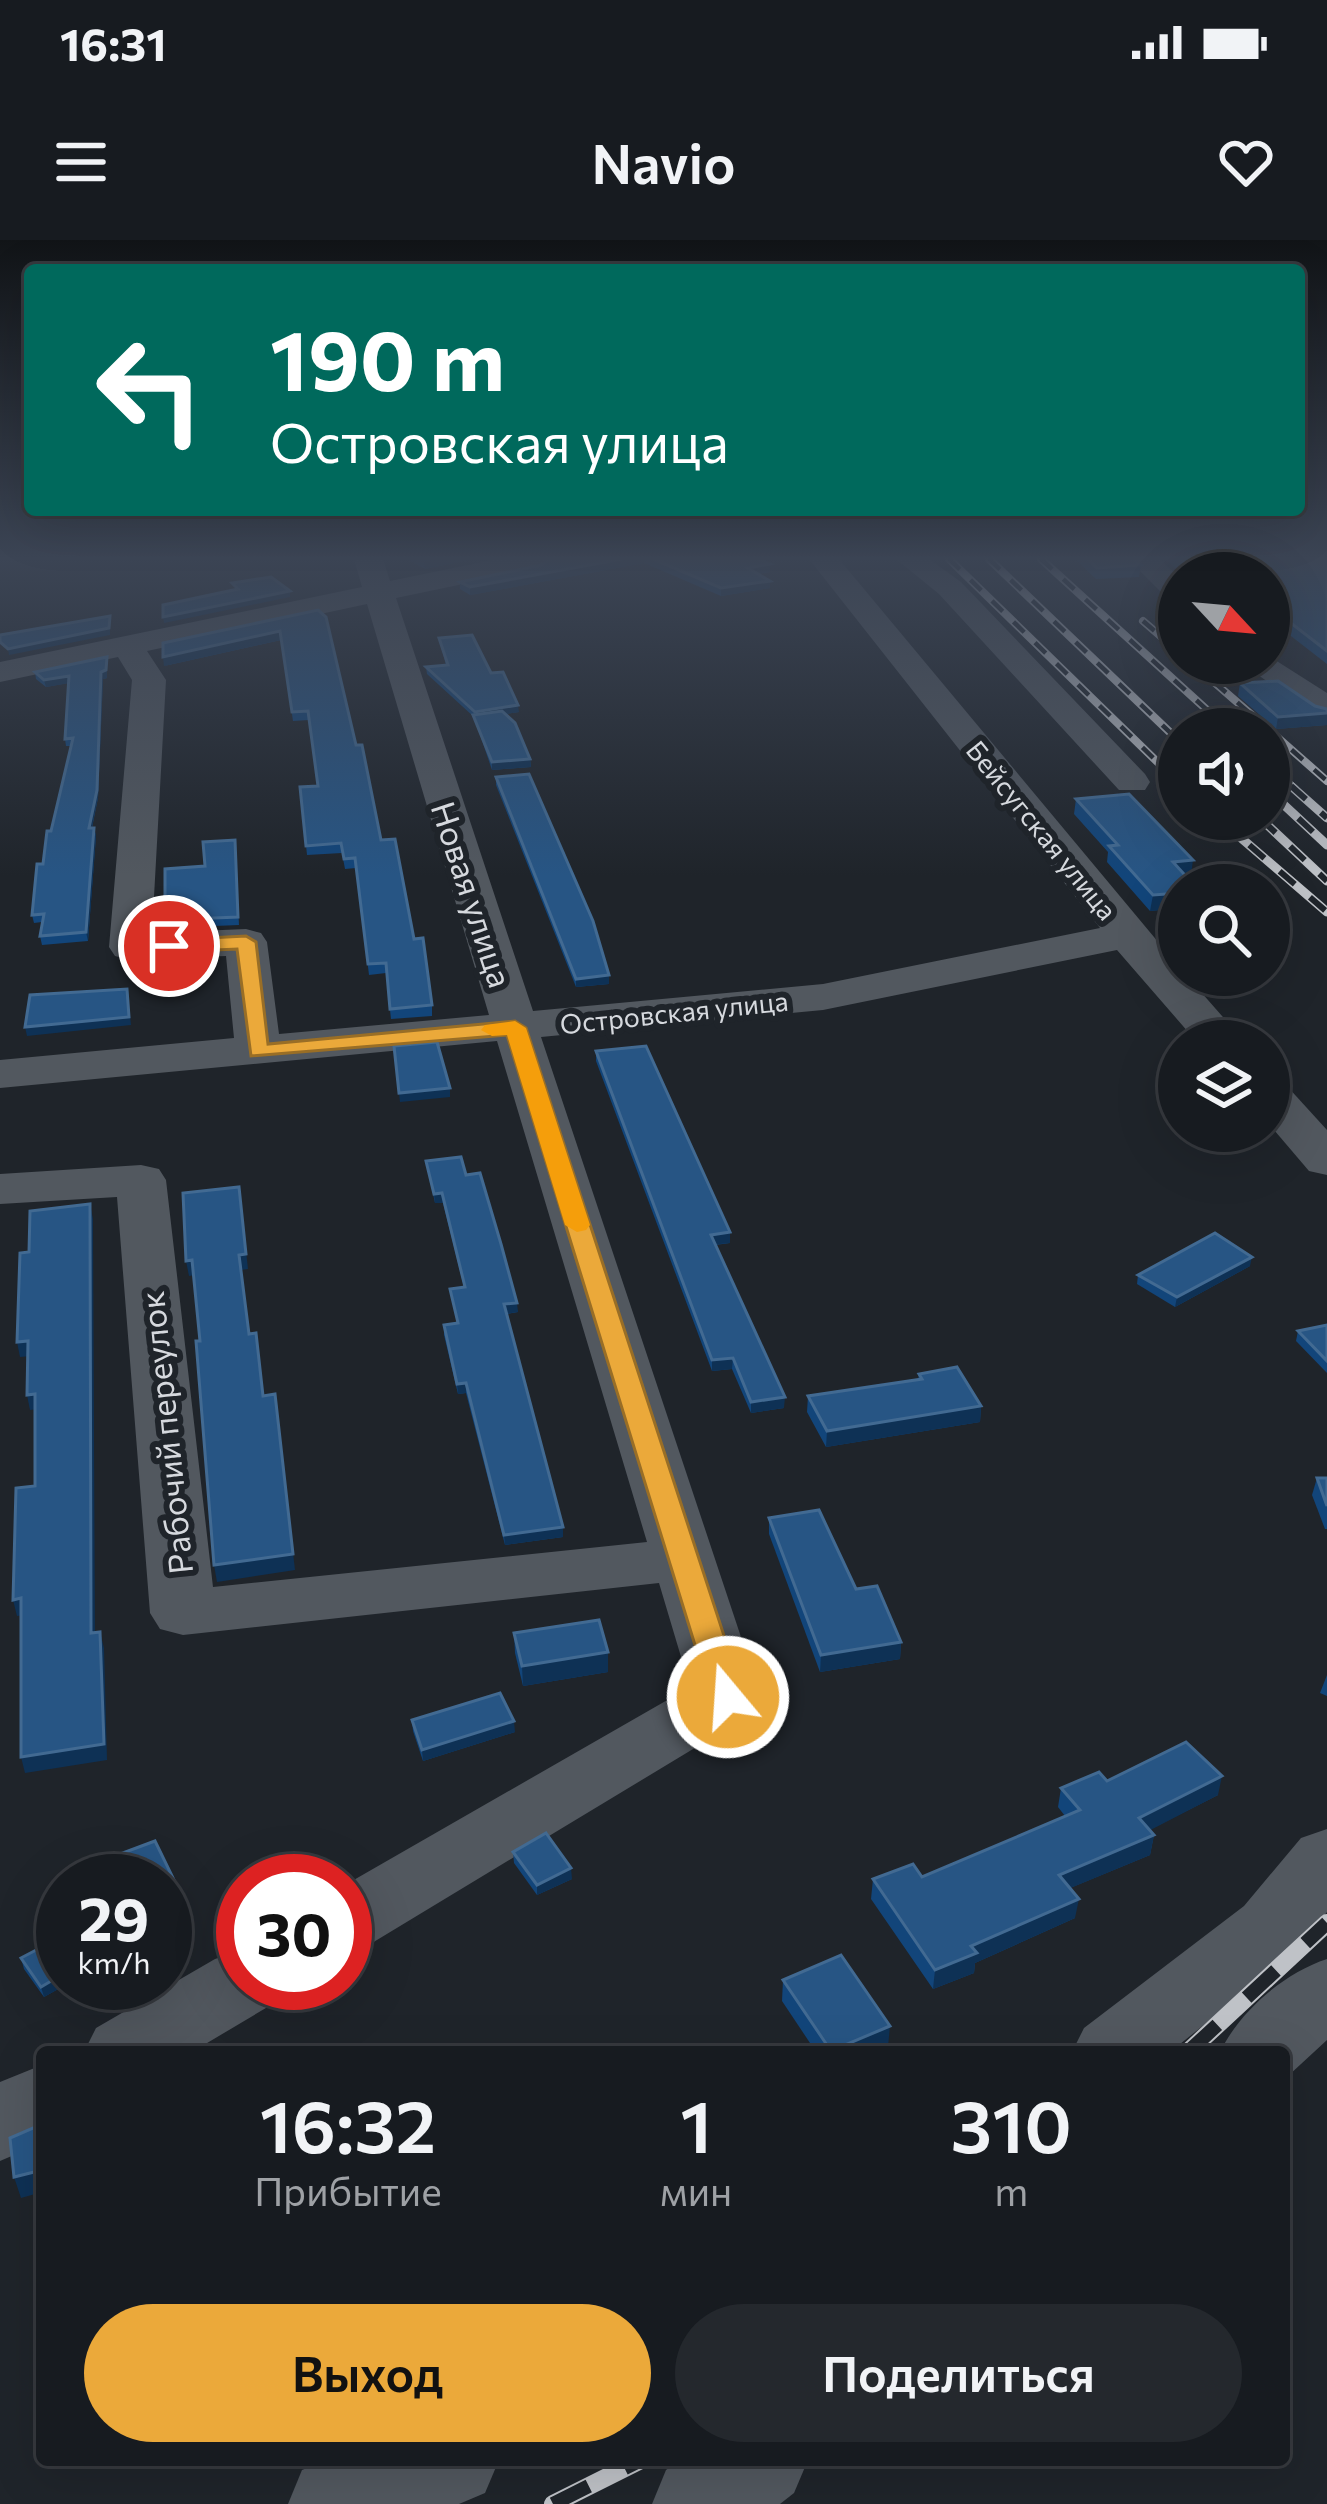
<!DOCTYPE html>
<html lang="ru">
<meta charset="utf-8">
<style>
:root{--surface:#171b20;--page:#24282d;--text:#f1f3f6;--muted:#9ea1a5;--line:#36393e;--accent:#eba93a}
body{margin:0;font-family:Commissioner,sans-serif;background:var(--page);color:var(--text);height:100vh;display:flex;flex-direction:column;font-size:45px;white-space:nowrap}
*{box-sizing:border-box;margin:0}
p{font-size:39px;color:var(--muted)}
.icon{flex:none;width:66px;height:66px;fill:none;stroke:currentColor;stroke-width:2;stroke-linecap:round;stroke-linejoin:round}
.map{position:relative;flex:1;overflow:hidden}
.details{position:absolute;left:36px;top:1806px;width:1254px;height:420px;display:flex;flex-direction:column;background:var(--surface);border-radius:12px;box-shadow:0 12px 48px #0002,0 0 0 3px var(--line)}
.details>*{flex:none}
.top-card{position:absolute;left:24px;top:24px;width:1281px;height:252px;border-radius:12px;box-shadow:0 12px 48px #0002,0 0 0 3px var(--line);background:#00695c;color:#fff;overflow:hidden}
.needle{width:78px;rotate:116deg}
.controls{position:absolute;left:1158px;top:312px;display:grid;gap:24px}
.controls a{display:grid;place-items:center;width:132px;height:132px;border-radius:50%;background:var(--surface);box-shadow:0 12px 48px #0002,0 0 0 3px var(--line);font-size:60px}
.speed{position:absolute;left:36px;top:1614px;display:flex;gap:24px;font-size:60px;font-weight:700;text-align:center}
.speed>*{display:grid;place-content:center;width:156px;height:156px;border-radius:50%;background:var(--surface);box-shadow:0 12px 48px #0002,0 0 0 3px var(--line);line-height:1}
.speed small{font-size:30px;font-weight:400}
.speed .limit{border:18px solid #d22;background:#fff;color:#111}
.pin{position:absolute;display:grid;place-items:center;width:102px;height:102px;color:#fff;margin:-51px;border:6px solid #fff;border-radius:50%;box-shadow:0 3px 12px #0007}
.me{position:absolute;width:132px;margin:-66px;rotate:342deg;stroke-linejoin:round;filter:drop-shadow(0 0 9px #0008)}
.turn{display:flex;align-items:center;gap:42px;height:252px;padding:0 48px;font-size:54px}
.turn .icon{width:156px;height:156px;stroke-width:2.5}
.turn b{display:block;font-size:84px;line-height:102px}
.eta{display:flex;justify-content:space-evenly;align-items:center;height:204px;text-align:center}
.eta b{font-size:72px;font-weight:600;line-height:84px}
.primary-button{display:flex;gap:24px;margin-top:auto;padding:24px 48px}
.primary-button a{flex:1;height:138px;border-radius:72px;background:var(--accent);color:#111;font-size:48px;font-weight:600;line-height:138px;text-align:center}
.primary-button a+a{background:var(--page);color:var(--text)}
.status{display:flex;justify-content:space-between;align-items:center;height:84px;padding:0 60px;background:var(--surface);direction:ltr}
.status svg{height:33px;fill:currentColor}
header{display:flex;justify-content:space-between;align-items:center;height:156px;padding:0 48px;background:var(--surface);font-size:54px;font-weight:600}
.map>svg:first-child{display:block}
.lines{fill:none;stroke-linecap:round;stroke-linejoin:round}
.minor{fill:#52585f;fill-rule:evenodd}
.rail-far2-casing{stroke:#bfc2c7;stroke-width:8}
.rail-far1-casing{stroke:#bfc2c7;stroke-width:9}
.rail-casing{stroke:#bfc2c7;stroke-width:18}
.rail-far2{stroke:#1f242a;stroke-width:4.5;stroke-dasharray:15;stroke-linecap:butt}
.rail-far1{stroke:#1f242a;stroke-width:6;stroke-dasharray:20;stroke-linecap:butt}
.rail{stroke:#1f242a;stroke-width:14;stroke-dasharray:40;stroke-linecap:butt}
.wall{fill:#12457a}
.shaded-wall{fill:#0e3155}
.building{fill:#275584;stroke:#426a92;stroke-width:3}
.route{fill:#eba93a;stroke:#996e26;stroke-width:3}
.slow{fill:#f59e0b}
.labels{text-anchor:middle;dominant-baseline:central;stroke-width:12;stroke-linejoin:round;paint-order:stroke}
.far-street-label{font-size:27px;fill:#d6d9de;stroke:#1f242a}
.street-label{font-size:33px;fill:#d6d9de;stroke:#1f242a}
</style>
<div class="status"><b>16:31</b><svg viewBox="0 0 49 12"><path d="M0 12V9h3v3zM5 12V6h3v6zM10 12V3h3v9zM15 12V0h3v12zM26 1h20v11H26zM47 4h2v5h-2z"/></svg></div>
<header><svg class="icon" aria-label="menu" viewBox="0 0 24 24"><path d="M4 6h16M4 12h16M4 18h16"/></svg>Navio<svg class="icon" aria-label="heart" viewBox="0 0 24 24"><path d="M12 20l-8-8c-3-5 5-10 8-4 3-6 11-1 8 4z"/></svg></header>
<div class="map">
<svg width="1327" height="2264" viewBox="0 0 1327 2264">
<rect width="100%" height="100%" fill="#1f242a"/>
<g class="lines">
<!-- minor -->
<g class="minor">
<path d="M354 319H383L390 341 497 319H554L540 328 396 358 533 771 823 744 1100 688 809 319H839L1179 727V735H1186L1244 801H1196L1117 710 823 770 541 797 761 1457 751 1474 372 1703 345 1712V1645L690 1447 659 1343 183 1395 160 1389 150 1373 117 957 0 964V934L141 925 159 929 166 940 213 1347 647 1302 497 801 0 848V820L234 798 226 716 130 720 115 716 109 707 132 440 118 417 0 442V422L362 347ZM367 364 489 775 279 794 267 702 261 693 246 689 152 693 166 440 147 411Z"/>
<polygon points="896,319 929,319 961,342 1145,534 1150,542 1145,550 1119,550 939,354"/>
<polygon points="1128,319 1159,319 1179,337 1179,362 1168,359"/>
<polygon points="1269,416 1327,453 1327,478 1315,475 1241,423 1269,423"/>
<polygon points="1269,841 1286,845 1327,890 1327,935 1309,931 1269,884"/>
<polygon points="1327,1589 1327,1672 1298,1710 1170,1812 1072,1812 1084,1788 1244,1666 1301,1598"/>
<polygon points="243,1710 243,1743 281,1743 271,1765 192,1812 84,1812 96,1788 215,1719"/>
<path d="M1327 1719V1800L1288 1836 1284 1838V1812H1220C1240 1771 1284 1733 1327 1719Z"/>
<polygon points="42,1825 42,1903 0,1921 0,1842"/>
<polygon points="327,2220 499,2220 485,2253 459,2264 288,2264 302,2230"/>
<polygon points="680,2220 808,2220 794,2253 780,2264 652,2264 666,2230"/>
</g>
<!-- rail-far2 casing -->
<g class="rail-far2-casing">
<g id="rail-far2">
<polyline points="949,319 1179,543"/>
<polyline points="989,319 1179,501"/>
<polyline points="1041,319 1228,489"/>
<polyline points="1143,381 1179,412"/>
<polyline points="1192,423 1268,489"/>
<polyline points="1269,490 1327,541"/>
<polyline points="1269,526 1295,549"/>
</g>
</g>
<!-- rail-far1 casing -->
<g class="rail-far1-casing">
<g id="rail-far1">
<polyline points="1291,546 1327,578"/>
<polyline points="1269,551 1327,605"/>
<polyline points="1219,579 1327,672"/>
<polyline points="1261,579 1327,641"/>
</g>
</g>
<!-- rail casing -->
<g class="rail-casing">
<g id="rail">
<polyline points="1188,1812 1327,1683"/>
<polyline points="553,2264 641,2220"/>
</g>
</g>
<!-- rail-far2 -->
<use href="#rail-far2" class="rail-far2"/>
<!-- rail-far1 -->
<use href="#rail-far1" class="rail-far1"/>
<!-- rail -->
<use href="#rail" class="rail"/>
</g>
<!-- wall -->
<g class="wall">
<polygon points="407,319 473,319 425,329"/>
<polygon points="550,319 758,319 770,332 758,334 770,348 721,356 644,323 470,355 460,349 460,342 541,325"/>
<polygon points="1075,319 1134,319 1141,325 1139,337 1096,339"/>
<polygon points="1165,319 1327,319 1327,424 1269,379 1269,333 1181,333"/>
<polygon points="318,370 381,600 414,699 432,765 432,776 391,779 386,733 369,735 356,628 345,629 342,613 307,615 300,547 318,546 309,480 293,481 281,400 164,426"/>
<polygon points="439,398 491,433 519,472 505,474 530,519 531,527 492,530 474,477 427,434 426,427 446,425"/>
<polygon points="107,417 107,438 103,439 98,558 92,588 94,588 96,596 88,701 42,705 40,696 42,682 34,683 32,675 71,506 66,506 65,499 68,443 46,447 36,439 35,432"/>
<polygon points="1240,443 1327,469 1327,485 1276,489 1238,456"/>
<polygon points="496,537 609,744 576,747 496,545"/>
<polygon points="1076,559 1191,636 1187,637 1179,645 1179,668 1150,671 1107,622 1108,612 1074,574"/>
<polygon points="235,600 239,685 166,688 165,680 205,626"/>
<polygon points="596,811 730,1003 715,1005 784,1168 751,1173 732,1129 712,1131 596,821"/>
<polygon points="426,921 466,935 518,1072 507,1074 563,1297 505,1305 466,1153 458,1154 444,1095 444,1085 457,1083 450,1049 464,1047 443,963 435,963"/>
<polygon points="1250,1026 1175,1067 1137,1044 1138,1035"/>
<polygon points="1327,1085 1327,1133 1296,1101 1298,1091"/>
<polygon points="919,1134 981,1166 980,1182 826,1207 807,1172 808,1156 918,1140"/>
<polygon points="1317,1238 1327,1238 1327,1289 1325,1289 1312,1255"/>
<polygon points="769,1278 901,1402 900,1419 820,1432 769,1294"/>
<polygon points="514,1393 608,1412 608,1432 523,1446 515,1413"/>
<polygon points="1327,1435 1327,1456 1320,1453"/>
<polygon points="412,1480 515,1492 423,1521 413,1491"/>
<polygon points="1107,1541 1218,1555 1149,1590 1154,1595 1150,1615 1070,1648 1075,1678 975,1723 974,1733 933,1749 871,1659 873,1639 922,1637 1065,1576 1058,1567 1061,1548"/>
<polygon points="513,1612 572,1639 537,1655 514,1623"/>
<polygon points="21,1718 63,1743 69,1743 44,1757 24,1729"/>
<polygon points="783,1740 888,1807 876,1812 816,1812 782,1761"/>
</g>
<!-- shaded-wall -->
<g class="shaded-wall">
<polygon points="436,319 473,319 425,329 424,322"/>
<polygon points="622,319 644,319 644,323 470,355 470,347"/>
<polygon points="770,324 770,332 748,335 748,328"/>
<polygon points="770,341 770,348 721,356 721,348"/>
<polygon points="290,351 290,357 164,383 163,377"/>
<polygon points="110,376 110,395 9,415 8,409"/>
<polygon points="280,391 281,400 164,426 163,417"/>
<polygon points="107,417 107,438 103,439 98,558 90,596 89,588 101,432"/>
<polygon points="69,436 70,443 46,447 44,440"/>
<polygon points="518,465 519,472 475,479 475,472"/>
<polygon points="1327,473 1327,485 1276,489 1278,477"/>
<polygon points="530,519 531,527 492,530 492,522"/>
<polygon points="94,588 96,596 88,701 86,692"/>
<polygon points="1193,620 1191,636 1171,638 1173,622"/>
<polygon points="1179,653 1179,668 1150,671 1153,655"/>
<polygon points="609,735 609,744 576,747 576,739"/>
<polygon points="127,749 131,785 27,796 25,787"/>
<polygon points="450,848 450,857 400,862 399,853"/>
<polygon points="239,947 248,1029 241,1030 239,1015"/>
<polygon points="442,953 443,963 435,963 434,954"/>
<polygon points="90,964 93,979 95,1410 91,1393"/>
<polygon points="730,992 730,1003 710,1005 711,995"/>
<polygon points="1252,1017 1250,1026 1175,1067 1177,1057"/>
<polygon points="192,1020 195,1035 189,1036 186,1021"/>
<polygon points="517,1063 518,1072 505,1074 504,1064"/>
<polygon points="28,1101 31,1116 20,1117 17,1102"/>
<polygon points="733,1118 732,1129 712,1131 712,1120"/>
<polygon points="466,1143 466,1153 458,1154 457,1144"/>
<polygon points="35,1154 39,1169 30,1170 27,1155"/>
<polygon points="275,1154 295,1330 217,1342 214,1325"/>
<polygon points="785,1157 784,1168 751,1173 751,1162"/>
<polygon points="981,1166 980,1182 826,1207 827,1191"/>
<polygon points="563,1287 563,1297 505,1305 504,1295"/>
<polygon points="21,1358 25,1375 17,1376 13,1360"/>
<polygon points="100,1392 104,1408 107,1520 25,1533 21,1517"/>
<polygon points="901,1402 900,1419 820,1432 821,1415"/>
<polygon points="608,1412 608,1432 523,1446 522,1426"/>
<polygon points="514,1481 515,1492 423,1521 422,1510"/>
<polygon points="1222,1536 1218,1555 1135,1598 1139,1578"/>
<polygon points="1154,1595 1150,1615 1056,1654 1059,1635"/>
<polygon points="571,1628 572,1639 537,1655 537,1645"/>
<polygon points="175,1642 177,1652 165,1657 165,1645"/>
<polygon points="1079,1659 1075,1678 975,1723 974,1733 933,1749 935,1730 971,1706"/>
<polygon points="63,1734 63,1743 69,1743 44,1757 41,1747"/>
<polygon points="890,1786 888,1807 876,1812 831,1812"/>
<polygon points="42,1930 42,1952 21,1958 14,1937"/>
</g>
<!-- building -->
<g class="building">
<polygon points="550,319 622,319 470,347 460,342 541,325"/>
<polygon points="653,319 758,319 770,324 748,328 770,341 721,348"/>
<polygon points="1088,319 1134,319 1141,325 1097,328"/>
<polygon points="1180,319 1327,319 1327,411 1269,366 1269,333 1226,333 1211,321 1184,323"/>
<polygon points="271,337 290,351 163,377 163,365 238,349 232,343"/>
<polygon points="318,370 326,377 356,505 362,505 381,600 395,599 414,699 423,698 432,765 390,769 386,723 368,724 355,618 344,619 341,603 306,606 300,547 318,546 308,471 292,472 280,391 163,417 163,403"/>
<polygon points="110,376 109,388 8,409 0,402 0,395"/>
<polygon points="472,395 491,433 503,432 518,465 475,472 426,427 448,425 439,398"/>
<polygon points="107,417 106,430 101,432 97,550 89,588 94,588 86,692 40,696 44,674 32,675 37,624 43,624 47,591 51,591 73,498 65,499 69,436 44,440 35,432"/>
<polygon points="1278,441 1315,466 1327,469 1327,473 1278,477 1240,443"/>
<polygon points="502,471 515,483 530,519 492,522 473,475"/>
<polygon points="529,534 593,681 609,735 576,739 496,537"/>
<polygon points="1129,554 1193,620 1173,622 1194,645 1179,645 1179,653 1153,655 1109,606 1118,605 1076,559"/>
<polygon points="235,600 238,677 165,680 165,629 205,626 203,602"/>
<polygon points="127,749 129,777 25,787 30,755"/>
<polygon points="437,802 450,848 399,853 394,806"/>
<polygon points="646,806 730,992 711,995 785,1157 751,1162 733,1118 712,1120 596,811"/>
<polygon points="461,917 466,935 480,933 501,1004 517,1063 504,1064 563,1287 504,1295 466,1143 457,1144 444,1085 458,1083 450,1049 465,1047 442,953 434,954 426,921"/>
<polygon points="239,947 246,1014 239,1015 249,1094 256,1093 263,1156 275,1154 293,1314 214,1325 196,1101 200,1101 192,1020 186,1021 183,953"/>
<polygon points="90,964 91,1393 100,1392 104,1504 21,1517 21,1358 13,1360 16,1248 35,1246 35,1154 27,1155 28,1101 17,1102 20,1013 29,1012 30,971"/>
<polygon points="1215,993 1252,1017 1177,1057 1138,1035"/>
<polygon points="1327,1085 1327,1121 1298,1091"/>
<polygon points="957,1127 981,1166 827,1191 808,1156 922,1139 919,1134"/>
<polygon points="1317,1238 1327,1238 1327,1266"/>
<polygon points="819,1270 856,1349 877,1346 901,1402 821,1415 769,1278"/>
<polygon points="599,1380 608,1412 522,1426 514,1393"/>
<polygon points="500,1453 514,1481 422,1510 412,1480"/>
<polygon points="1186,1502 1222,1536 1139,1578 1154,1595 1059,1635 1079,1659 971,1706 977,1713 935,1730 873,1639 913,1624 922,1637 1080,1570 1061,1548 1099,1532 1107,1541"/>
<polygon points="546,1593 571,1628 537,1645 513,1612"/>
<polygon points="155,1601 175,1642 165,1645 165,1641 119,1641 109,1618"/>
<polygon points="63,1696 63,1734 41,1747 21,1718"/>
<polygon points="841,1715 890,1786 831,1811 783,1740"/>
<polygon points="42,1855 42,1930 14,1937 10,1898 38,1886"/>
</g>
<!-- sky -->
<linearGradient id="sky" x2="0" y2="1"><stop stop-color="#111417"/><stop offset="0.5" stop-color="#3c4555"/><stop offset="1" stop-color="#3c4555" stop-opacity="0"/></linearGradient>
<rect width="1327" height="636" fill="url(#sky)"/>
<!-- route -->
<polygon class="route" points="246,696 256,702 268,804 515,781 526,788 744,1457 739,1465 716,1465 711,1457 507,795 251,816 237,709 169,712 158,706 169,700"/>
<!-- slow -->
<polygon class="slow" points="515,781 526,788 590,985 586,990 577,992 565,985 507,795 492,796 481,790 485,785"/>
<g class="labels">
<!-- far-street labels -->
<g class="far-street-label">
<text transform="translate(1042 590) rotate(51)">Бейсугская улица</text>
<text transform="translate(674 772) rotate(-6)">Островская улица</text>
</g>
<!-- street labels -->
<g class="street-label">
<text transform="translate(473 654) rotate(72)">Новая улица</text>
<text transform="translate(165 1193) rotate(-96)">Рабочий переулок</text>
</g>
</g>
</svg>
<div class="controls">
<a><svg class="needle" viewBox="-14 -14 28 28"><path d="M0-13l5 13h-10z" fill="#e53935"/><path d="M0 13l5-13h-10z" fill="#9ea1a5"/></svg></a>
<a><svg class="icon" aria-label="sound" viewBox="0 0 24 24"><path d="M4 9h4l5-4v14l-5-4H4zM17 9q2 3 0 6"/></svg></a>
<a><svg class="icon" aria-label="search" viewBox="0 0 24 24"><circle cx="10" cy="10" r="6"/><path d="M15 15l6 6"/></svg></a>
<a><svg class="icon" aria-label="layers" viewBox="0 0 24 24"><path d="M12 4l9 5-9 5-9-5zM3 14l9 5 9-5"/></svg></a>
</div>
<div class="speed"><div>29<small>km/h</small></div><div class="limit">30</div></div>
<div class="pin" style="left:169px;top:706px;background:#d93025"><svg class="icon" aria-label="arrive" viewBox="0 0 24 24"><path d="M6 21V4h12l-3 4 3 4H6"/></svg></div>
<svg class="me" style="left:728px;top:1457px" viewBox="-20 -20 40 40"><circle r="17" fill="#eba93a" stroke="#fff" stroke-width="3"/><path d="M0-11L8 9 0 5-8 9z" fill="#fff"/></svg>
<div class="top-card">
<div class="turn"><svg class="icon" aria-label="left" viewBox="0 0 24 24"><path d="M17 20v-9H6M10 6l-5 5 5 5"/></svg><div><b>190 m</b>Островская улица</div></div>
</div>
<section class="details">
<div class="eta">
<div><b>16:32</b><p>Прибытие</p></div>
<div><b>1</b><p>мин</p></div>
<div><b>310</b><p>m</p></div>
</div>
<div class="primary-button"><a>Выход</a><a>Поделиться</a></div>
</section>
</div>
